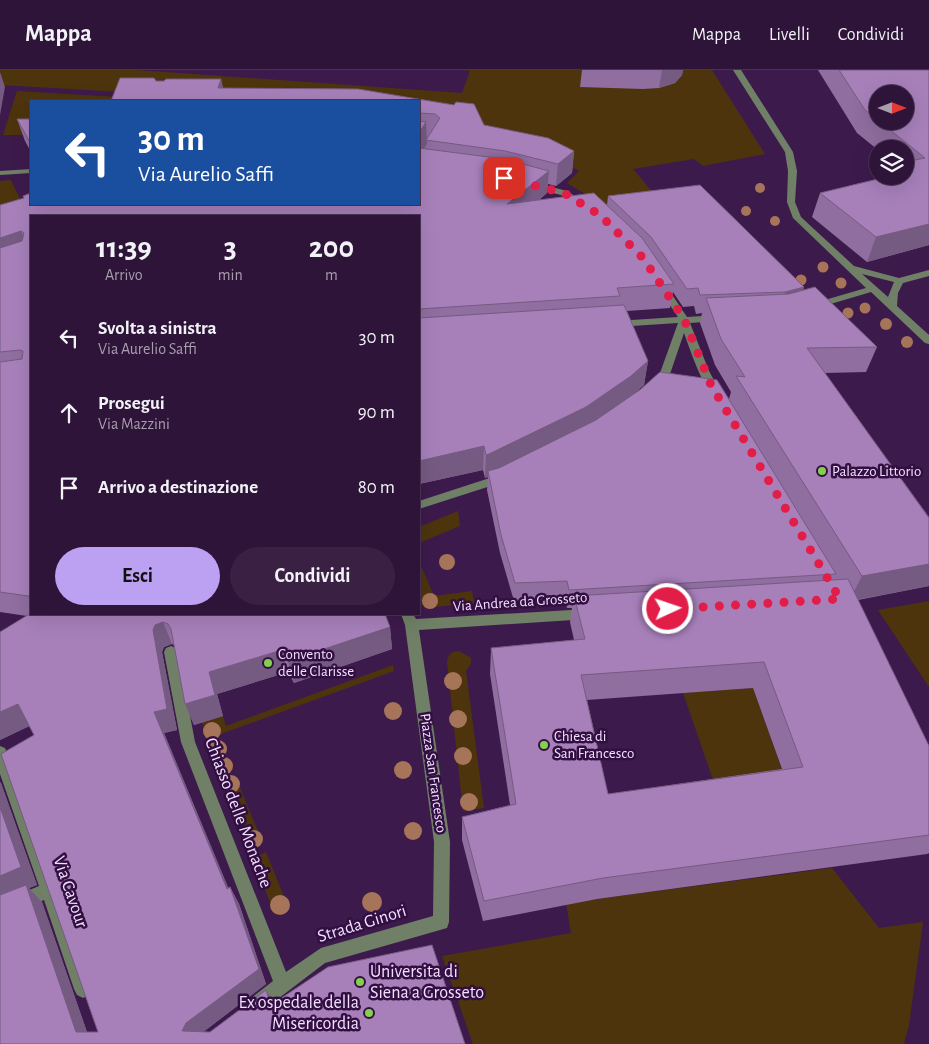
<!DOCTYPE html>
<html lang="it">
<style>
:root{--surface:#2e1439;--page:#3a2144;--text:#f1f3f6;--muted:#a79eae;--line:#493353;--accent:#bca0f2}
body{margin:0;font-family:"Alegreya Sans",sans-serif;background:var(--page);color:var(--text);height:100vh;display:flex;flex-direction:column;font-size:19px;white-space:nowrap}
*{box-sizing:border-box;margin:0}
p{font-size:16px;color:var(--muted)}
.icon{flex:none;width:28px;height:28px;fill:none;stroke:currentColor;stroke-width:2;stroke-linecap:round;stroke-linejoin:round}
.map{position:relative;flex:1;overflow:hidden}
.details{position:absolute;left:30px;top:145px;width:390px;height:400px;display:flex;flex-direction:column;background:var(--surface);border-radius:0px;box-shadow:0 5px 20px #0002,0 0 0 1px var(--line)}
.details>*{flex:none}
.top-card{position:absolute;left:30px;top:30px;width:390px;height:105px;border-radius:0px;box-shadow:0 5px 20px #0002,0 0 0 1px var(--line);background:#1a4fa0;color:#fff;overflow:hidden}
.needle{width:32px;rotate:90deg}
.buttons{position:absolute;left:869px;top:15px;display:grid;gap:10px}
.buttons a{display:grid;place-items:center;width:45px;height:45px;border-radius:50%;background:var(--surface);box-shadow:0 5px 20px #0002,0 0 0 1px var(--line);font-size:25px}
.pin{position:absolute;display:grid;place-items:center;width:42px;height:42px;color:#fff;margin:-21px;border-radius:10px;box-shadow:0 2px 8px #0006}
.me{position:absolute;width:55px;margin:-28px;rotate:87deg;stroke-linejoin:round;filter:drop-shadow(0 0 4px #0008)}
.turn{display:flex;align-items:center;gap:18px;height:105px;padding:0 25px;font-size:22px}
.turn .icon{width:65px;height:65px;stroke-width:2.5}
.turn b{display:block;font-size:35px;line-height:42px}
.eta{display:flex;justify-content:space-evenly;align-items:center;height:85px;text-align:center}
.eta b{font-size:30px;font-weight:700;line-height:35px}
.cta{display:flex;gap:10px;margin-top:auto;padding:10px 25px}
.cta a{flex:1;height:58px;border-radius:30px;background:var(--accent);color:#111;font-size:20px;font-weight:700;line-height:58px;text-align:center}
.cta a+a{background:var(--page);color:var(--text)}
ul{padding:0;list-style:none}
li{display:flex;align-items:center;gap:15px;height:75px;padding:0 25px}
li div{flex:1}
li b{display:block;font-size:19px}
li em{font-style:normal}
header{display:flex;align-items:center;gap:30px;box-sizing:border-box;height:70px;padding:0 25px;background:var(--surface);border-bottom:1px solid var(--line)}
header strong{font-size:24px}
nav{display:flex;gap:28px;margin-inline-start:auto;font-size:18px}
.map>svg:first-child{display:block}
.green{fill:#4d340d}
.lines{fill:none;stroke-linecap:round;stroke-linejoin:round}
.minor{fill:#708067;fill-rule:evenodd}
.tree{fill:#a67458}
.wall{fill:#906ea0;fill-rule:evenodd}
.shaded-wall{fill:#755a82}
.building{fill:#a780ba;stroke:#755a82;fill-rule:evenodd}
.route{stroke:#e11d48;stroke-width:9;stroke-dasharray:0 16.2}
.poi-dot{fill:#84cf4d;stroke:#320f41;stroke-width:2}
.labels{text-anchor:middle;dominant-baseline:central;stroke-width:5;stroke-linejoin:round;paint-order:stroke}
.poi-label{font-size:15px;fill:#f3dffe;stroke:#320f41;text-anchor:start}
.street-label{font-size:15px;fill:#f3dffe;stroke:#320f41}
.near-street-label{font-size:18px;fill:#f3dffe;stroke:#320f41}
.near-poi-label{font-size:18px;fill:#f3dffe;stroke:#320f41;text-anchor:start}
</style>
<header>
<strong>Mappa</strong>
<nav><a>Mappa</a><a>Livelli</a><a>Condividi</a></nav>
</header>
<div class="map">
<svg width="929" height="974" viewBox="0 0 929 974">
<rect width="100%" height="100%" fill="#3d1a4c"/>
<!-- green -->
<g class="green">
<polygon points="0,0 137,0 462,23 470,1 464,0 712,0 765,84 703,96 694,89 633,99 654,124 608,138 567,113 579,101 553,87 419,31 280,31 0,15"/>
<polygon points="17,21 118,27 117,31 31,31 31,65 3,65"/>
<polygon points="11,110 21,131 31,134 0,152 0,111"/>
<polygon points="458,441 460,456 419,473 419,457"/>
<polygon points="419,491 434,526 472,521 474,533 424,538 419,526"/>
<polygon points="929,531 929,617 878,540"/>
<path d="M459 581 471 588V593L466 601 484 738 463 741 447 593C448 584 451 582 459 581Z"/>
<polygon points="393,595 394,601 207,669 202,652 223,646 226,656"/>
<polygon points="753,618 789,720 720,730 683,623"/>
<polygon points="236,708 262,771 249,778 224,712"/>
<polygon points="266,782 289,839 275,845 253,789"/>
<polygon points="832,798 879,858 923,852 909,955 904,974 473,974 442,886 571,863 566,833"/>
</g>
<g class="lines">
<!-- minor -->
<g class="minor">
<path d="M733 0H741L793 82 797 101 795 132 801 147 854 196 899 208 929 200V206L903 213 898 223 897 236 929 265V274L925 273 871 222 817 238H811V234L866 218 793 148 787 132 788 101 785 82ZM862 204 894 212 888 227Z"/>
<polygon points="419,67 435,68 439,70 422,97 419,97 419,89 430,72 419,71"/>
<polygon points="31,99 31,103 0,105 0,101"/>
<polygon points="532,112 567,121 587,134 580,136 561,125 529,117 528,115"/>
<path d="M662 213 665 214 687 247 718 245 723 248 718 251 690 253 709 301 721 323 720 325 716 327C704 323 689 276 684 263L670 304 659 317H651L650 315 660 303 678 253 616 257 611 254 616 251 678 247 657 216Z"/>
<polygon points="502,404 508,408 506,411 419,439 419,431"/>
<polygon points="588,539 593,540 595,544 593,548 588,549 419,560 450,772 449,852 447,858 325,893 262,941 256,944 250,941 247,935 250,929 273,911 181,672 164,582 166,578 171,576 176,578 178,582 195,672 286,902 321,878 433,846 434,772 405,555 401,544 413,544 416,549"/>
<polygon points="0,676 5,678 7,683 92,919 89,925 83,928 77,925 74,919 44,830 0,848 0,832 39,816 0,704"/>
</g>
</g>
<!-- trees -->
<g class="tree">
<circle cx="760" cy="118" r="5"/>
<circle cx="746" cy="141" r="5"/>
<circle cx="775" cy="151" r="5"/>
<circle cx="823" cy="197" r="5.5"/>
<circle cx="801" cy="210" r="5.5"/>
<circle cx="841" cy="213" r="5.5"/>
<circle cx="865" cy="238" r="5.5"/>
<circle cx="848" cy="243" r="5.5"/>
<circle cx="886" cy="254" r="6"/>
<circle cx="907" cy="272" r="6"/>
<circle cx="447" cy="492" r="8"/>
<circle cx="430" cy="531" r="8"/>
<circle cx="453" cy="611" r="9"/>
<circle cx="393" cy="641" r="9"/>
<circle cx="458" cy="649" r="9"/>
<circle cx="212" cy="661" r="9"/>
<circle cx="218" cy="679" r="9"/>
<circle cx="463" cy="686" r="9"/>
<circle cx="224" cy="696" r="9"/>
<circle cx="403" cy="700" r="9"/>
<circle cx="231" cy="714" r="9"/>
<circle cx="469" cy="732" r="9"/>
<circle cx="413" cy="761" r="9"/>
<circle cx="254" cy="769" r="9"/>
<circle cx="372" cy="832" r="10"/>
<circle cx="280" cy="835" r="10"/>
</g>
<!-- wall -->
<g class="wall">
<polygon points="582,0 683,0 682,5 675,13 659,18 643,19 580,17"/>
<path d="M818 0H929V175L867 192 812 147 820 123 877 109 878 106H905V79H878V80L857 63ZM878 24 905 51H878Z"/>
<path d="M120 8H154L156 11H164L166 9H221L223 18 358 19 454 35 456 32 474 34 484 55 548 68 574 81 572 103 556 116 548 114 547 123 539 130 594 123 597 126 607 135 608 126 700 115 804 217 803 220 815 217 877 277 866 302 825 303 929 447V516L858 530 929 676V783L927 784 597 829 483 851 462 770V747L510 735 490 604 491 578 574 570 570 552 572 538H567L565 529 514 531 500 483 487 420 488 407 485 408 483 400 419 414V146H31V544H385L390 557 392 579 294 613 288 602 217 624 223 646 194 655 185 634 174 575 172 574 164 577 162 582 177 660 164 663 228 818 230 817 239 834 266 914 203 962H210L266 920 273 934 328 897 432 875 465 974H0V712L1 713 37 815 29 818 42 832 87 962H98L1 684 34 665 29 656 0 670V562L27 546 0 542V135L24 128 23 126 31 123V134H419V31H111ZM673 222 683 237 694 236 696 244 702 243 700 253 715 295 731 322 729 329 717 310 660 302 641 319 630 327 644 315 648 291 627 241 670 238ZM753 618 782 699 608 724 587 630Z"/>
<polygon points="17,49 31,49 31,82 25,71"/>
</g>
<!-- shaded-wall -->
<g class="shaded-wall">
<polygon points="662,0 683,0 682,5 675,13 659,18"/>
<polygon points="0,2 5,17 0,45"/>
<polygon points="221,9 225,31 218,18"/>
<polygon points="426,52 427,74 419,86 419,55"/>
<polygon points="574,81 572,103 556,116 558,94"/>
<polygon points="549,101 547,123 506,157 507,134"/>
<polygon points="929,154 929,175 867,192 876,167"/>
<polygon points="21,161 30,184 0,194 0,168"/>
<polygon points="804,217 799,235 780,240 785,222"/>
<polygon points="648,291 644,315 627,330 583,360 489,407 488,401 488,407 485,408 486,385"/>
<polygon points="484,376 483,400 419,414 419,391"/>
<polygon points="929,494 929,516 849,531 862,506"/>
<polygon points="31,525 31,532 28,526"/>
<polygon points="163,552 172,574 164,577 162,582 177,660 164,663 236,836 227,819 154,642 153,560 155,555"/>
<polygon points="390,557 392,579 294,613 288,591"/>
<polygon points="282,580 288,602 217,624 223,646 194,655 185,634 209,602"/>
<polygon points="18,634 32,655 0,670 0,642"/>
<polygon points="0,712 1,713 37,815 29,818 42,832 91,974 76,962 0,830"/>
<polygon points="230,817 239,834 266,914 197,967 182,961"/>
<polygon points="266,920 274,934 271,935"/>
</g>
<!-- building -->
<g class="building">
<polygon points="839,0 929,0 929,154 876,167 820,123 882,108 882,106 905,106 905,92 925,88 879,51 905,51 905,24 878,24 878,50 865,40"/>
<polygon points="120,8 154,8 156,11 164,11 166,9 221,9 218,18 358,19 454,35 456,32 474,34 484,55 548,68 574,81 558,94 505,81 426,70 440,48 435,44 419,43 419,31 111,31"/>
<polygon points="17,49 31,49 31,74"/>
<polygon points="419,51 426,52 419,63"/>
<polygon points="419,78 504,89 549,101 507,134 594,123 597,126 642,168 674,214 617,218 620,226 419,239 419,146 31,146 31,525 28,526 0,522 0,292 22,289 23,281 20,280 0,282 0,178 22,171 24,163 21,161 0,168 0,135 24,128 23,126 31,123 31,134 419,134"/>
<polygon points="700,115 804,217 785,222 700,225 698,218 687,219 651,167 608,126"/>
<polygon points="815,217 877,277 807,278 929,448 929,494 862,506 736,306 745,307 721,269 706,228 789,224"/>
<polygon points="624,235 648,291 631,306 586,337 489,384 486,385 484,376 419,391 419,248"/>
<polygon points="660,302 717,310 836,504 569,520 567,511 515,513 501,465 488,401 499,398 596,350 641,319"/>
<path d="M848 509 929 676V765L603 808 484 831 462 747 516 734 491 578 585 569 574 526ZM764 592 803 697 608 724 581 605Z"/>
<polygon points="31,543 385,544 390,557 288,591 282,580 209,602 215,625 185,634 171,559 168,554 163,552 155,555 153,560 167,639 154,642 227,819 230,817 259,899 186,953 182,961 210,962 266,920 271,935 328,897 432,875 465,974 0,974 0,825 26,815 76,962 98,962 1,684 34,665 18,634 0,642 0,562"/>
<polygon points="0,737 21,797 0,806"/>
</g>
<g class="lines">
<!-- route -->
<polyline class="route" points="504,108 564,123 600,145 643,188 684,249 711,315 840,529 668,539"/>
</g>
<!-- markers -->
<g class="poi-dot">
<circle cx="822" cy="401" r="5"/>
<circle cx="268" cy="593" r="5"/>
<circle cx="544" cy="675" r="5"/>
<circle cx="360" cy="912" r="5"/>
<circle cx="369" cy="943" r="5"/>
</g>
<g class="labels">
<!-- poi labels -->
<g class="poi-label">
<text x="832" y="401">Palazzo Littorio</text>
<text x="278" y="584">Convento<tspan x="278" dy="17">delle Clarisse</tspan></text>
<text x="554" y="666">Chiesa di<tspan x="554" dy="17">San Francesco</tspan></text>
</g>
<!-- street labels -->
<g class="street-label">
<text transform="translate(520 532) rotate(-4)">Via Andrea da Grosseto</text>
<text transform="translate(433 703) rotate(82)">Piazza San Francesco</text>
</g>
<!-- near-street labels -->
<g class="near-street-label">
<text transform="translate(238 743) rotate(69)">Chiasso delle Monache</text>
<text transform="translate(70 822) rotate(71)">Via Cavour</text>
<text transform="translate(362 854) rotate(-17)">Strada Ginori</text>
</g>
<!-- near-poi labels -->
<g class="near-poi-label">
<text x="370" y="902">Universita di<tspan x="370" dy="21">Siena a Grosseto</tspan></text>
<text x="359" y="933" text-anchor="end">Ex ospedale della<tspan x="359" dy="21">Misericordia</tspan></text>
</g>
</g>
</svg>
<div class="buttons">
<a><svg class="needle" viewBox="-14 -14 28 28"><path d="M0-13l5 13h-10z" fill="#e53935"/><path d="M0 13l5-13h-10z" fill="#a79eae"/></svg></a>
<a><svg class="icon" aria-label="layers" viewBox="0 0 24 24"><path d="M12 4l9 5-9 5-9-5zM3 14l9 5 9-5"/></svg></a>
</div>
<div class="pin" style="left:504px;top:108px;background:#d93025"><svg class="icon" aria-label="arrive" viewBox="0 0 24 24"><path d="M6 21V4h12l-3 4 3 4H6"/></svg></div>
<svg class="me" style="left:668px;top:539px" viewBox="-20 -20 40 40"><circle r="17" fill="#e11d48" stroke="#fff" stroke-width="3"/><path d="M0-11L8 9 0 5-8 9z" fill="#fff"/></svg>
<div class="top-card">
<div class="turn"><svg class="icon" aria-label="left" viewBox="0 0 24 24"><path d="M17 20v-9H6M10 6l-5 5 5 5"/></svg><div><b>30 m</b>Via Aurelio Saffi</div></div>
</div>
<section class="details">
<div class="eta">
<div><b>11:39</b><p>Arrivo</p></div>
<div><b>3</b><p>min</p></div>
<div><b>200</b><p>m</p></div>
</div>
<ul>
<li><svg class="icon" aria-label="left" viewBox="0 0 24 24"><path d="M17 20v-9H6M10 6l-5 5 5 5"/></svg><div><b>Svolta a sinistra</b><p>Via Aurelio Saffi</p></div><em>30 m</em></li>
<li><svg class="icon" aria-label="ahead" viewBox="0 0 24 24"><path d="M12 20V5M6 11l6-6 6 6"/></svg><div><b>Prosegui</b><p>Via Mazzini</p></div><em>90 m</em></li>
<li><svg class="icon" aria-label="arrive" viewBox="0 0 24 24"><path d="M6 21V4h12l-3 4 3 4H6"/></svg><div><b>Arrivo a destinazione</b></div><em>80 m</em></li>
</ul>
<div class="cta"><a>Esci</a><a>Condividi</a></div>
</section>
</div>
